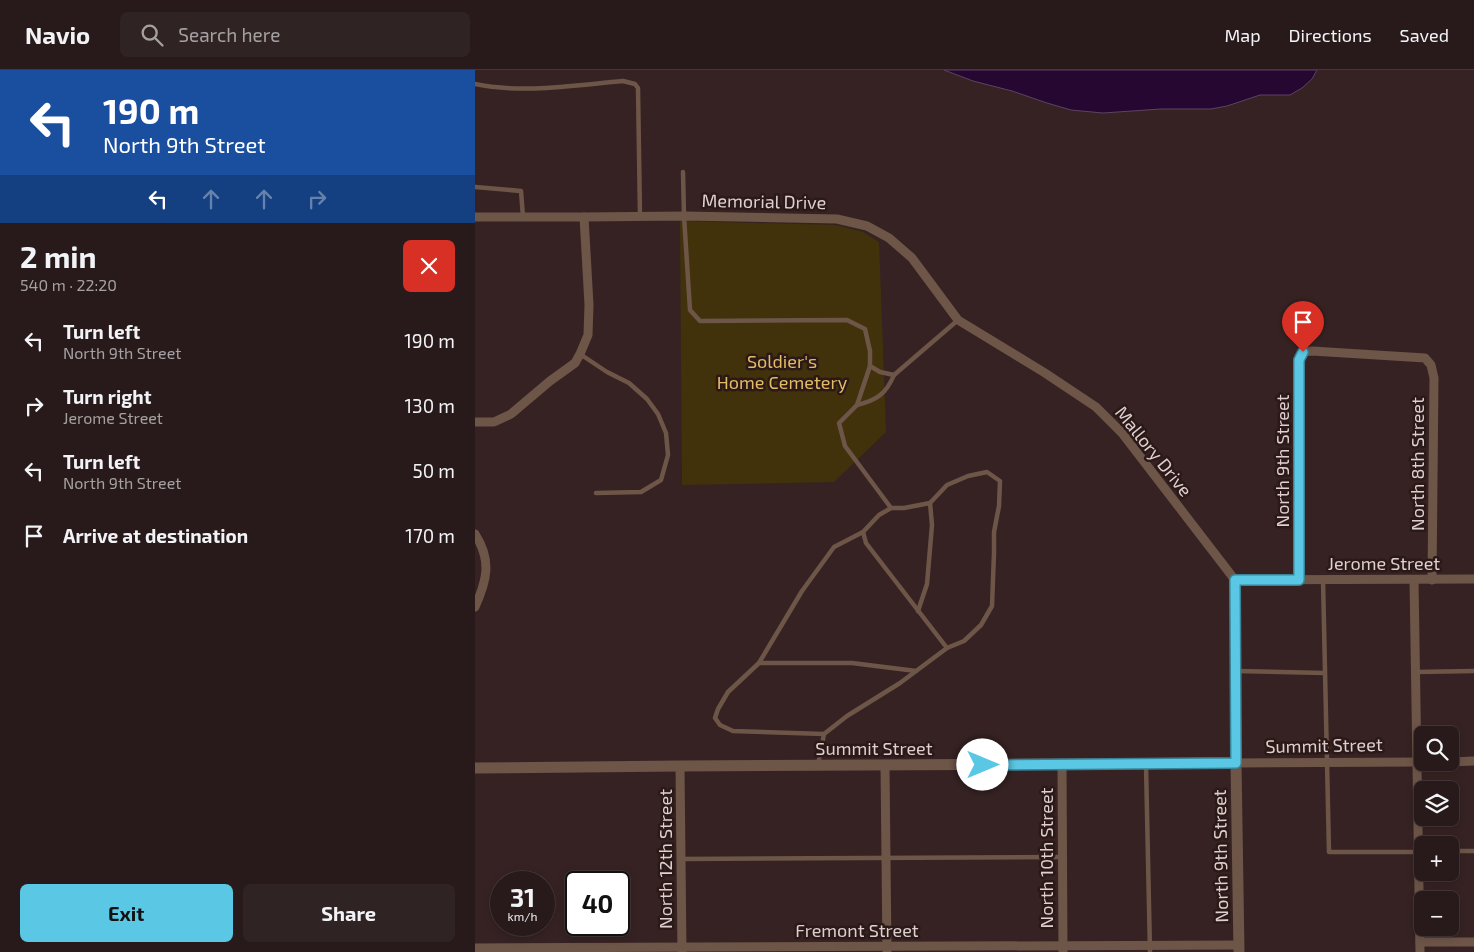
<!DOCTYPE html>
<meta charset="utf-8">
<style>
:root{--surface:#281a1a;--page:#302323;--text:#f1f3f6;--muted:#a5a1a2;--line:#443839;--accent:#5ac8e5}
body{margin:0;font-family:"Exo 2",sans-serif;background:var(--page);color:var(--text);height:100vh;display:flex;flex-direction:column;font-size:19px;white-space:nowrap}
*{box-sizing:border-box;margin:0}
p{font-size:16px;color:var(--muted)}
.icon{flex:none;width:28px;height:28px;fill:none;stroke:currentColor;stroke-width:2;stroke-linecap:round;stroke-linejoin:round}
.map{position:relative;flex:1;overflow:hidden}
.side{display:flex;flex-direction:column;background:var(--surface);width:475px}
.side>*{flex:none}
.guide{background:#1a4fa0;color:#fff;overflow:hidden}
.buttons{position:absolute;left:939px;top:656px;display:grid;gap:10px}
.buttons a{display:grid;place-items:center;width:45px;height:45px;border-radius:8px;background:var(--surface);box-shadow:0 2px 8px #0003,0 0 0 1px var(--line);font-size:25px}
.speed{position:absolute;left:15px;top:801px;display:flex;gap:10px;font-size:25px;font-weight:700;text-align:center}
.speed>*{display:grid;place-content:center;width:65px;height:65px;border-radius:50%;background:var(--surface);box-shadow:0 2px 8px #0003,0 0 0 1px var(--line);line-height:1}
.speed small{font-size:12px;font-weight:400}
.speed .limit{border:2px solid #111;border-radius:8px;background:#fff;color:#111}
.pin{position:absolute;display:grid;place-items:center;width:42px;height:42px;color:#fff;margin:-51px -21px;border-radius:50% 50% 50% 0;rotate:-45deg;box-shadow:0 0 5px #0007}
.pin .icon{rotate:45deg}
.me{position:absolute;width:55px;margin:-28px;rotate:90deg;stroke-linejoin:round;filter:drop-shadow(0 0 4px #0008)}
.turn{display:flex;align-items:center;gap:18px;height:105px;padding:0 20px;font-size:22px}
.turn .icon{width:65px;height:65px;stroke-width:2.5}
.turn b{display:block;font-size:35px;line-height:42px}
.lanes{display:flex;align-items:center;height:48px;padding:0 20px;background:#0003;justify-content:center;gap:25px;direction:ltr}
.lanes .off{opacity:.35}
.round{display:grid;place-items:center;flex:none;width:52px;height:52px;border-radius:8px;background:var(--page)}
.head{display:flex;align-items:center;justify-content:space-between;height:85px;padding:0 20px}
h1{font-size:30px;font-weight:700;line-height:38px}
.button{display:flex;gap:10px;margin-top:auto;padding:10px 20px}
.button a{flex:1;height:58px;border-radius:8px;background:var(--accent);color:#111;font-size:20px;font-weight:700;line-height:58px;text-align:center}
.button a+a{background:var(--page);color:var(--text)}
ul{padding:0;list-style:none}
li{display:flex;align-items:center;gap:15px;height:65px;padding:0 20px}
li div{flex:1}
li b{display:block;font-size:19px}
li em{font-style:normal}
header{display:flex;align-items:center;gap:30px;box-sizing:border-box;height:70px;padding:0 25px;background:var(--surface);border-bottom:1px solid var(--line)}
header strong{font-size:24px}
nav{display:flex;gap:28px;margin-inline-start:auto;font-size:18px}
.search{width:350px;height:45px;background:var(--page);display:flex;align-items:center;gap:12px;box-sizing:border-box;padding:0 18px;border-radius:8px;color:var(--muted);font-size:19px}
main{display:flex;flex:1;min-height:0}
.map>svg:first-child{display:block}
.green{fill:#41320c}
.water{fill:#260732;stroke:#5d4361}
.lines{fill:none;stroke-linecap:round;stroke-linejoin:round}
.service{stroke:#6d5648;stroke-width:4.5}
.minor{stroke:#6d5648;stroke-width:9}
.tertiary{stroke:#6d5648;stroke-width:11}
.route-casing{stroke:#3a8295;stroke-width:12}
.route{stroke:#5ac8e5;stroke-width:9}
.labels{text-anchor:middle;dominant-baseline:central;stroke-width:5;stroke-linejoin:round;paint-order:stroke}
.street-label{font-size:18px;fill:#ded0d0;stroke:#2b1918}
.park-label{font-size:18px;fill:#e2bc65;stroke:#2b1918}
</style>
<header>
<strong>Navio</strong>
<div class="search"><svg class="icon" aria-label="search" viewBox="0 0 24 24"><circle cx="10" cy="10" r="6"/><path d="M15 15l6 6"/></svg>Search here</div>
<nav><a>Map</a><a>Directions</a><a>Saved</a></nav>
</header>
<main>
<section class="side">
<div class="guide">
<div class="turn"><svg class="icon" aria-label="left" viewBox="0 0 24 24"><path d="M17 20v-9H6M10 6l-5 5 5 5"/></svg><div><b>190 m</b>North 9th Street</div></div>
<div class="lanes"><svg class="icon" aria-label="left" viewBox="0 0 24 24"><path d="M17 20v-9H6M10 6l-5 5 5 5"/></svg><svg class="icon off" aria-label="ahead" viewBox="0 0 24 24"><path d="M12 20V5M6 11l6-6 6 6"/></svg><svg class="icon off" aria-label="ahead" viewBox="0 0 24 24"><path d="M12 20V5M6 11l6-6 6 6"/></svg><svg class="icon off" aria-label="right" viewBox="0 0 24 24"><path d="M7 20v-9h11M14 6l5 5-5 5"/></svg></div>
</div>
<div class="head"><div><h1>2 min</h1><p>540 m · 22:20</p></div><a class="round" style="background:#d93025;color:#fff"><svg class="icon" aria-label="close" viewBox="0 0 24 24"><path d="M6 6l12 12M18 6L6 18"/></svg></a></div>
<ul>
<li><svg class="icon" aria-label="left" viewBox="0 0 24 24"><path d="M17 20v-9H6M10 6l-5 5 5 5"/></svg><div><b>Turn left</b><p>North 9th Street</p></div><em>190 m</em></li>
<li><svg class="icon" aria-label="right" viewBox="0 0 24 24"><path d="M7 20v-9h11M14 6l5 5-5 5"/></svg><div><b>Turn right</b><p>Jerome Street</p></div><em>130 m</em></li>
<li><svg class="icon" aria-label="left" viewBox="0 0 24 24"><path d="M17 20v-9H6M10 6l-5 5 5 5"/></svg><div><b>Turn left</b><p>North 9th Street</p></div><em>50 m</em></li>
<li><svg class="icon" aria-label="arrive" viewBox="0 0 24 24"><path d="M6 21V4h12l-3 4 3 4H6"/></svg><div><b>Arrive at destination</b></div><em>170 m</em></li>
</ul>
<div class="button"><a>Exit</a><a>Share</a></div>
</section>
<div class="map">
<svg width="999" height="882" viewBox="0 0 999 882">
<rect width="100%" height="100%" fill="#362222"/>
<!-- green -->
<polygon class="green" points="205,151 361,155 388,162 404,172 411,362 359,412 207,415"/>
<!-- water -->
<polygon class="water" points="469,0 842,0 837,9 827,18 815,25 785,25 752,36 736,39 686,39 628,43 596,40 572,33 537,21 498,11"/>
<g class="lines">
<!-- service -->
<g class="service">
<path d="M0 14C47 24 101 15 148 11L160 14 163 18 165 147"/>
<polyline points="208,102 209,146 215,240 225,251 372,250 390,259 395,281 395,296 405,302 419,305 483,250"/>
<polyline points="0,117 46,121 48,147"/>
<polyline points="105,284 132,302 154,313 172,329 183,344 191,363 193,385 186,410 166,422 121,423"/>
<path d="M382 335C402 330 411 324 419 305"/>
<polyline points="455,433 472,415 493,406 512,402 525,411 524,436 519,462 519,483 517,536 506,555 489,571 472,578"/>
<polyline points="416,438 429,438 455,433 457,455 452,514 443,541"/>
<polyline points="848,510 854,782 944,782"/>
<polyline points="284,593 377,593 441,601"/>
<polyline points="761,601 850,603"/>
<polyline points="940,602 999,601"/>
<polyline points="349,664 372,646 425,613 472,578 391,473 388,462"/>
<polyline points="343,695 349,664 258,661 245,655 240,648 243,639 253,622 284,593 327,521 359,477 388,462 404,445 416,438 370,376 364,353 382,335 395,296"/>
<polyline points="671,695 675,882"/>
<polyline points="975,781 999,781"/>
<polyline points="206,789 587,787"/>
</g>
<!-- minor -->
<g class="minor">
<polyline points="0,147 109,147 209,146 362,149 392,156 414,168 437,188 483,250 570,303 621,337 647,363 760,510"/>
<polyline points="0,352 19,352 36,344 75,311 100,293 105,284 113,265 114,235 109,147"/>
<path d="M0 464C17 491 12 510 0 537"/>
<polyline points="760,510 761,693 948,692"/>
<polyline points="760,510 999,509"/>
<polyline points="824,510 824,290 828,282 837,281 950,288 956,295 959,308 957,510"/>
<polyline points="939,510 945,882"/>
<polyline points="975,692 999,691"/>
<polyline points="587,694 588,882"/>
<polyline points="205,696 207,882"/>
<polyline points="410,696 412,882"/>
<polyline points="945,872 999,872"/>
<polyline points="0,878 764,875"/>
</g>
<!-- tertiary -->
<polyline class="tertiary" points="0,698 205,696 761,693 764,882"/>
</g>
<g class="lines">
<!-- route casing -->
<g class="route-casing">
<polyline id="route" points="508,695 761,693 760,510 824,510 824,290 828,282"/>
</g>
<!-- route -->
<use href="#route" class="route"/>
</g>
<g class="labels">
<!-- street labels -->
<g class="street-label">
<text transform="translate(289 131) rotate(1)">Memorial Drive</text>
<text transform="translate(679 381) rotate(51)">Mallory Drive</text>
<text transform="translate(807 391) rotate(-90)">North 9th Street</text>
<text transform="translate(942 394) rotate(-90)">North 8th Street</text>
<text x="909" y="493">Jerome Street</text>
<text transform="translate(849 675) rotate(-1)">Summit Street</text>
<text x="399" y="678">Summit Street</text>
<text transform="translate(745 786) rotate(-91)">North 9th Street</text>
<text transform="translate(571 788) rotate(-90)">North 10th Street</text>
<text transform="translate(190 789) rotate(-90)">North 12th Street</text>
<text x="382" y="860">Fremont Street</text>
</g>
<!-- park labels -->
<g class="park-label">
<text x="307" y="291">Soldier's<tspan x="307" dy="21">Home Cemetery</tspan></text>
</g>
</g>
</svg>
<div class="buttons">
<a><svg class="icon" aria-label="search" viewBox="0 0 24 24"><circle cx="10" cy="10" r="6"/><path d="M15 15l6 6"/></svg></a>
<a><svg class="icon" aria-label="layers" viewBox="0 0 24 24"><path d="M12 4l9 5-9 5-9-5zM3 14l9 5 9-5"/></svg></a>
<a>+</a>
<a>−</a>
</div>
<div class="speed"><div>31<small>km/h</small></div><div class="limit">40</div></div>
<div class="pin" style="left:828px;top:282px;background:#d93025"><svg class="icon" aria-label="arrive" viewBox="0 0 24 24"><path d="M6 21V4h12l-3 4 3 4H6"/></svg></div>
<svg class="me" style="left:508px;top:695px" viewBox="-20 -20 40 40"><circle r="19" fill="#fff"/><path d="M0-13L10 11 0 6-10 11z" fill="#5ac8e5"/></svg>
</div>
</main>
